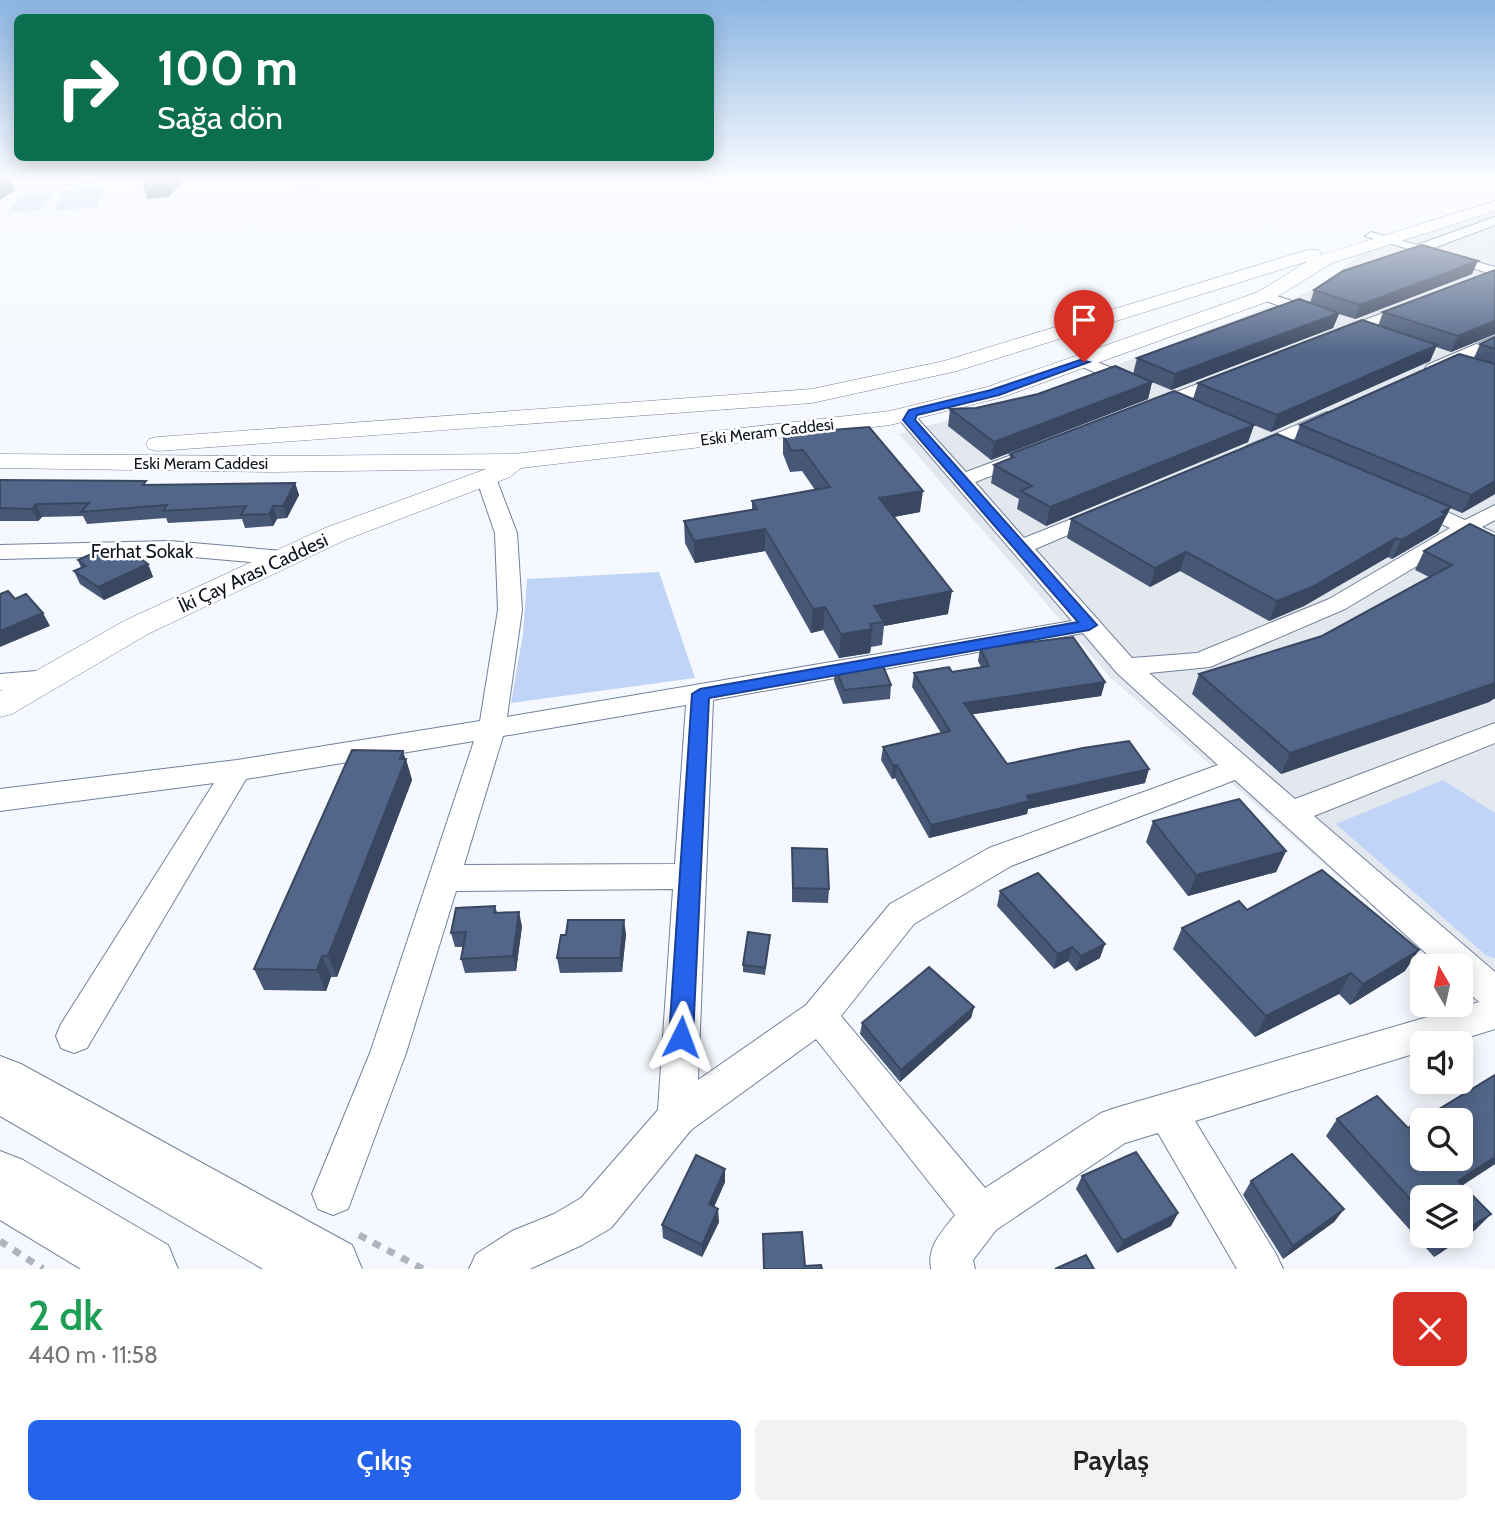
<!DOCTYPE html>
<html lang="tr">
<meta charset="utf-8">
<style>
:root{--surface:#fff;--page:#f2f2f2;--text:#202124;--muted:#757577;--accent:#2563eb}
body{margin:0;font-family:Cabin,sans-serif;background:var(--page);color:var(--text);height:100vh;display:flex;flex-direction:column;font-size:26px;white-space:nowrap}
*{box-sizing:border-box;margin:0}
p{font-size:23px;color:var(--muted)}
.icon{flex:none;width:38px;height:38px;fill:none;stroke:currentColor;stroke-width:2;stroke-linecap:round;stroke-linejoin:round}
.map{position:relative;height:1269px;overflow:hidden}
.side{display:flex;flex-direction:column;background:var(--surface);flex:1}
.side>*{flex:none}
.banner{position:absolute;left:14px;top:14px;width:700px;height:147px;border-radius:10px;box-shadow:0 4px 18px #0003;background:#0b6e4f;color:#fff;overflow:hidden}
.needle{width:46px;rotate:351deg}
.fabs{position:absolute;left:1410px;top:954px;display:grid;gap:14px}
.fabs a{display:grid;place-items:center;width:63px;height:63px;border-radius:10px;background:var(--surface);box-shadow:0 4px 18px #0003;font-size:35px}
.pin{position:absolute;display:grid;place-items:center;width:60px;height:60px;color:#fff;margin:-72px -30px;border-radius:50% 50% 50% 0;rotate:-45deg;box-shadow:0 0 7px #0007}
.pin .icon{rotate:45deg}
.me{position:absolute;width:77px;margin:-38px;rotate:3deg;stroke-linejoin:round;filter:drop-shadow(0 0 5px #0008)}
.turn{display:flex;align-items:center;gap:24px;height:147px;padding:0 28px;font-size:32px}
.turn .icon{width:91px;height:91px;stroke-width:2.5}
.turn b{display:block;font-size:49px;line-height:60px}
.round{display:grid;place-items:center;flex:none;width:74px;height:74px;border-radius:10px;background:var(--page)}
.head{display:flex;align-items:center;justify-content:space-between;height:119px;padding:0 28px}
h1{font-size:42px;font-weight:600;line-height:52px;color:#1e9e55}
.primary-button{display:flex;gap:14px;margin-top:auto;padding:14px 28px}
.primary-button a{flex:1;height:80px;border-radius:10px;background:var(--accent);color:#fff;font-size:28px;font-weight:600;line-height:80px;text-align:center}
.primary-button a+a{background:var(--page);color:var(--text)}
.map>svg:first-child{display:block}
.built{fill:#e3e7ee}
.green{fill:#c0d4f7}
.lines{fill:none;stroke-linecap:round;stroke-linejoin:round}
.minor-casing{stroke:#73819c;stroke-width:2}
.tertiary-casing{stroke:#73819c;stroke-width:1}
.primary-casing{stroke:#73819c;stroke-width:2}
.path{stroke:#afb3ba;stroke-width:7;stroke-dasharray:8 8;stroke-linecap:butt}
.minor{fill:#fff;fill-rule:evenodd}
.tertiary{fill:#fff;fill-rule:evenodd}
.primary{fill:#fff;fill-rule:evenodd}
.wall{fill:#475876;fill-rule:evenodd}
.shaded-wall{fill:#394760}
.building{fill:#526689;stroke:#394760;stroke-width:2;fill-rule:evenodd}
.route{fill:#2563eb;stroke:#184099;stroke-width:2}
.labels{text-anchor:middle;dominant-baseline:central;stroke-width:5;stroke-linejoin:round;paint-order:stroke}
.far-street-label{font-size:16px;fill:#0f151f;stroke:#fff}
.street-label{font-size:19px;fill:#0f151f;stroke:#fff}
</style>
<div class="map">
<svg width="1495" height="1269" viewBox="0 0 1495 1269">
<rect width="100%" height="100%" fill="#f5f8fe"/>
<!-- built -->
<polygon class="built" points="1495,211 1495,1013 1461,966 1441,966 1111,678 899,434 1033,396 1159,349 1324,286 1359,254"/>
<!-- green -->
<g class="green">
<polygon points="105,188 97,207 54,211 64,191"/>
<polygon points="52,193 42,210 8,213 19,196"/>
<polygon points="659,572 695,678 511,703 523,634 527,579"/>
<polygon points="1443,780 1495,813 1495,958 1487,956 1336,824"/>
</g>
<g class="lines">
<!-- minor casing -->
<g class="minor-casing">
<g id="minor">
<polygon points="65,178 119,178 114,181 0,188 0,182"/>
<polygon points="301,178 311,178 315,185 305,187"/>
<polygon points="1495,217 1495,225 1431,249 1495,267 1495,275 1365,236 1371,232 1417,245"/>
<polygon points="1265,292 1322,311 1325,314 1317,319 1260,299 1258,296"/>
<polygon points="1412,302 1417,303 1419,306 1417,309 1345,338 1333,338 1331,335 1333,332"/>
<polygon points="1495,336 1495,347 1439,373 1427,373 1425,369 1427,365"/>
<polygon points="1084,357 1138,378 1141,382 1138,386 1126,386 1078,365 1076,362 1078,359"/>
<polygon points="1227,373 1235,378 1233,382 1159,411 1147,411 1144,407 1147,403"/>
<path d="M913 408 919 409 922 413 918 419 966 472 1017 453H1031L1034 457 1031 461 975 482 1024 538 1094 510H1108L1111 514 1108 518 1035 549 1132 658 1197 653 1329 599 1450 528 1409 509 1406 505 1409 501H1423L1465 520 1495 505V520L1482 527 1495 533V548L1467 536 1345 609 1210 667 1149 673 1295 799 1495 723V743L1314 816 1495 972V1029L1450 1043H1423V1051L1195 1121 1276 1254 1283 1269H1237L1158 1133 1125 1143 996 1230 973 1260 975 1269H931C927 1246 941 1233 955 1215L816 1039 691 1130 611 1228 582 1245 530 1269H469L476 1254 512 1231 554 1214 581 1198 658 1110 673 889 456 891 406 1053 348 1209 333 1215 318 1209 312 1194 370 1053 474 741 246 779 87 1048 74 1053 61 1048 56 1036 61 1024 214 783 0 811V789L237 760 480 721 498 610 495 533 476 478 479 474H493L496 478 517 533 522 610 507 717 1072 621 903 424 900 420 907 409ZM1083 633 1117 673 1218 765 989 848 890 904 806 1005 698 1080 713 700ZM686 705 675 864 464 865 503 736ZM1235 780 1440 966H1461V986L1479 1002 1115 1108 1101 1113 985 1188 841 1016 914 924 1011 866Z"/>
<polygon points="1327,412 1333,413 1336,417 1333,421 1261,454 1254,456 1244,450 1247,446"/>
<polygon points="170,541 283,551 291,553 294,558 291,563 283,565 170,555 0,559 0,545"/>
<polygon points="49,670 58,672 62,678 58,684 0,690 0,674"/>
</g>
</g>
<!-- tertiary casing -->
<g class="tertiary-casing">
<polygon id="tertiary" points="1495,201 1495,211 1332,263 1272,300 1003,397 890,425 521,468 510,477 345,540 148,634 12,714 0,717 0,691 126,620 325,528 486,469 271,472 0,468 0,454 271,456 514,454 890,411 987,387 1258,292 1308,261 957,371 812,403 158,451 149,449 146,444 149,439 158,437 812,389 944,361 1307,250 1319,250 1321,255"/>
</g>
<!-- primary casing -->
<g class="primary-casing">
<g id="primary">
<polygon points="0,1056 21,1064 352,1245 362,1269 263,1269 0,1116"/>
<polygon points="0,1151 23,1160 168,1245 178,1269 81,1269 0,1220"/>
</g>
</g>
<!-- path -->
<g class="path">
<polyline points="359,1235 423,1269"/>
<polyline points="0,1241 43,1269"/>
</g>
<!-- minor -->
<use href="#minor" class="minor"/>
<!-- tertiary -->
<use href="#tertiary" class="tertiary"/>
<!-- primary -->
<use href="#primary" class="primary"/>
</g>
<!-- wall -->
<g class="wall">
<polygon points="1495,270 1495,334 1451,352 1436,347 1430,361 1271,432 1254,425 1248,442 1046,526 1017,509 1019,499 991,483 994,465 1010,459 1010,454 1193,399 1198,383 1378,326 1383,312"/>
<polygon points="1472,274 1355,319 1339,314 1333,328 1171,390 1152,382 1148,399 991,460 948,426 950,409 976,408 1133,374 1137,358 1310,303 1314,290"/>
<polygon points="1495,337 1495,494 1462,513 1450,508 1438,532 1392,559 1388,557 1304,606 1269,621 1180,571 1150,587 1067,538 1071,519 1294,441 1300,425 1474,358 1480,344"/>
<polygon points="783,434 920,512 894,517 948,614 884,626 882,645 871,647 870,653 839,658 823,630 811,633 765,551 695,563 685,543 684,521 752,510 752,501 815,490 802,471 790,472 783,454"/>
<polygon points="0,480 147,485 295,483 299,495 287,518 277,519 273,526 245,528 242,519 168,523 166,518 87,524 83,516 42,517 38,521 0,521"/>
<polygon points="1495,536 1495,698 1489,702 1281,774 1192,694 1199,674 1322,636 1429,577 1415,570 1424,551"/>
<polygon points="115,553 148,564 153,577 104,600 80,584 74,571 81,568 78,560"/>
<polygon points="980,648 1105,682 1101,696 972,714 1007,764 1145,783 1028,809 1027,814 929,838 895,778 892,779 881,760 883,747 941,733 912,687 914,673 952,672 981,667 978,661"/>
<polygon points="835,667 891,685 890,699 843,704 834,681"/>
<polygon points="403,751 412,780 337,977 331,977 326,991 264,990 254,969"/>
<polygon points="1153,821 1286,851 1276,872 1188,896 1146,842"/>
<polygon points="792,848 829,889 828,903 792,902"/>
<polygon points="1000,891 1100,958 1076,971 1068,961 1054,969 997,906"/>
<polygon points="495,906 497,912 522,926 516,971 465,973 461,959 463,947 455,947 451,933"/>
<polygon points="1247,910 1405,971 1350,1005 1339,994 1255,1037 1173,949 1182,928"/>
<polygon points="626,934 622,972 560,973 557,958"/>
<polygon points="770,935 765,975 743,972 743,965"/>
<polygon points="974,1007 971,1018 900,1082 860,1034 862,1023"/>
<path d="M1495 1075V1164L1463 1185 1491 1214 1475 1230 1434 1257 1326 1136 1337 1119 1408 1128ZM1423 1197 1461 1236H1423Z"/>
<polygon points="725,1169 725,1182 714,1207 719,1222 702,1257 663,1238 662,1225"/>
<polygon points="1082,1176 1178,1213 1171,1226 1117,1253 1076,1189"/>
<polygon points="1251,1181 1344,1209 1334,1222 1283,1259 1243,1195"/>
</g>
<!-- shaded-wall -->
<g class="shaded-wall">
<polygon points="0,178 29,178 11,179 15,190 0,200"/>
<polygon points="172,178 185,178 169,197 148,199 144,188"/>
<polygon points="1478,261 1472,274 1355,319 1360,305"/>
<polygon points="1339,313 1333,328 1171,390 1175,374"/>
<polygon points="1495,321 1495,334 1451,352 1458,336"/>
<polygon points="1437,345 1430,361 1271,432 1277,415"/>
<polygon points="1152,382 1148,399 991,460 994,442"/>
<polygon points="1254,425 1248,442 1046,526 1050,507"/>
<polygon points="1495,481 1495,494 1462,513 1471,495"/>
<polygon points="295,483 299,495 287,518 283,506"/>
<polygon points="923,491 920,512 877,520 879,498"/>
<polygon points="36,504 42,517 38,521 32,509"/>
<polygon points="273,506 277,519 273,526 269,514"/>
<polygon points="1451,507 1438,532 1392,559 1401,540"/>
<polygon points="765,529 765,551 695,563 694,541"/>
<polygon points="1396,538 1388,557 1304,606 1269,621 1277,601"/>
<polygon points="1186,552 1180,571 1150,587 1155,568"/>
<polygon points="148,564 153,577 104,600 98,587"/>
<polygon points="952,591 948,614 884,626 884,622 874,606"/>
<polygon points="825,607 823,630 811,633 813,609"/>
<polygon points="43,613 50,626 0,647 0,631"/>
<polygon points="872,629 870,653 839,658 841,634"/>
<polygon points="1105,682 1101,696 961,716 964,703"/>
<polygon points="1495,683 1495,698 1489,702 1281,774 1290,753"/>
<polygon points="403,751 406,762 406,759 412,780 337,977 328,956"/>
<polygon points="893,765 897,765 895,778 892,779"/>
<polygon points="1149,769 1145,783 1028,809 1027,814 929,838 931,825 1027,796"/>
<polygon points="1286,851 1276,872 1188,896 1196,875"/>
<polygon points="519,912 522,926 516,971 513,956"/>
<polygon points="624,920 626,934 622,972 620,958"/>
<polygon points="1105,944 1100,958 1076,971 1081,956"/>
<polygon points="1072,947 1068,961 1054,969 1058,954"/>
<polygon points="1419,950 1405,971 1350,1005 1363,984"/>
<polygon points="322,956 331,977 326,991 317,970"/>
<polygon points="1351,973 1339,994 1255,1037 1266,1016"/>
<polygon points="974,1007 971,1018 900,1082 901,1070"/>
<polygon points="1495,1157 1495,1164 1444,1197 1458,1181"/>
<polygon points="725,1169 725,1182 709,1218 709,1204"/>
<polygon points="718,1209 719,1222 702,1257 702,1245"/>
<polygon points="1344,1209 1334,1222 1283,1259 1293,1246"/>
<polygon points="1178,1213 1171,1226 1117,1253 1123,1241"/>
<polygon points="1491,1214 1475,1230 1434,1257 1449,1241 1457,1236 1461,1236 1461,1233"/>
</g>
<!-- building -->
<g class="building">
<polygon points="148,178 172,178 165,186 144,188"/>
<polygon points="1422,245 1478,261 1360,305 1314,290 1343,271"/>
<polygon points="1495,270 1495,321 1458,336 1383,312"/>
<polygon points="1299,299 1339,313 1175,374 1137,358"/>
<polygon points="1362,320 1437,345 1277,415 1198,383"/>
<polygon points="1495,337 1495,349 1480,344"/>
<polygon points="1459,354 1495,364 1495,481 1471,495 1300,425"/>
<polygon points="1115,366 1152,382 994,442 950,409 976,408 1038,394"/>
<polygon points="1174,391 1254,425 1050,507 1021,491 1032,486 994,465 1014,457 1010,454"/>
<polygon points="869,427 923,491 879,498 952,591 874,606 884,622 870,624 872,629 841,634 825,607 813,609 765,529 694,541 684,521 757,509 752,501 830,487 803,450 791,451 783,434"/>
<polygon points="1277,434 1451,507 1442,512 1446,514 1401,540 1396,538 1312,587 1277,601 1186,552 1155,568 1071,519"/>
<polygon points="0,480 146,481 143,485 295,483 283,506 273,506 269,514 241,515 246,506 163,511 167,505 81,512 89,503 36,504 32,509 0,508"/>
<polygon points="1470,524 1495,536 1495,683 1290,753 1199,674 1322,636 1452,565 1424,551"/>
<polygon points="107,547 115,553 126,548 148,564 98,587 74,571 86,566 78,560"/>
<polygon points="8,591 15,599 26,594 43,613 0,631 0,594"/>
<polygon points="1073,637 1105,682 964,703 1007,764 1083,748 1129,741 1149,769 1027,796 1030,801 931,825 897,765 893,765 883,747 950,731 914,673 949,667 952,672 989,666 980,648"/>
<polygon points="880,659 891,685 844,690 835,667"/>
<polygon points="352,750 403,751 400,759 406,759 328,956 322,956 317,970 254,969"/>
<polygon points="1239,799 1286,851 1196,875 1153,821"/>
<polygon points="792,848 827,849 829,889 793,888"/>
<polygon points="1322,870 1419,950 1363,984 1351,973 1266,1016 1182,928 1239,901 1247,910"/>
<polygon points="1038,873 1105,944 1081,956 1072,947 1058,954 1000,891"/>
<polygon points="495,906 494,913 519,912 513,956 461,959 466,932 451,933 456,908"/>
<polygon points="568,920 624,920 620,958 557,958 561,935 566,935"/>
<polygon points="748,932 770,935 765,968 743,965"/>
<polygon points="929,967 974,1007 901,1070 862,1023"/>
<path d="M1495 1075V1157L1458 1181 1491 1214 1461 1233V1197H1423V1213L1337 1119 1377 1096 1408 1128ZM1423 1120H1461V1158H1423Z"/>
<polygon points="1136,1152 1178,1213 1123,1241 1082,1176"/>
<polygon points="1292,1154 1344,1209 1293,1246 1251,1181"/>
<polygon points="696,1155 725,1169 709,1204 718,1209 702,1245 662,1225"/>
<polygon points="802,1232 805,1266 821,1265 822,1269 764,1269 763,1234"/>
<polygon points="1444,1236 1457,1236 1449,1241"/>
<polygon points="1086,1255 1094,1269 1055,1269"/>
</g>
<!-- sky -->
<linearGradient id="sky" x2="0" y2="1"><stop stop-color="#8bb4e3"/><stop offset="0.5" stop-color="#fafcff"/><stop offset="1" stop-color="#fafcff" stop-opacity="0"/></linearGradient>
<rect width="1495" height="355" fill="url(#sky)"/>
<!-- route -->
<polygon class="route" points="1080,360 1089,362 999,395 917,415 915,420 1097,625 1089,630 709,698 693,1037 689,1045 681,1048 673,1045 669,1037 692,694 700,689 1078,622 903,420 909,410 991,390"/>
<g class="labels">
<!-- far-street labels -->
<g class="far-street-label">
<text transform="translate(767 432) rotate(-7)">Eski Meram Caddesi</text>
<text x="201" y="463">Eski Meram Caddesi</text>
</g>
<!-- street labels -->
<g class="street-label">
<text x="142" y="551">Ferhat Sokak</text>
<text transform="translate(253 573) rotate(-25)">İki Çay Arası Caddesi</text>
</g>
</g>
</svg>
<div class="fabs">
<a><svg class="needle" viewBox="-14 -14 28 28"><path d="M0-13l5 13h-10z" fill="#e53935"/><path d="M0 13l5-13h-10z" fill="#757577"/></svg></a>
<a><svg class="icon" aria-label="sound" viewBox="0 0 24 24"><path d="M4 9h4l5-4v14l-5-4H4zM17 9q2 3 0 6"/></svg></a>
<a><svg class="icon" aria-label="search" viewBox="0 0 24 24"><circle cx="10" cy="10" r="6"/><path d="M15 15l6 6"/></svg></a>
<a><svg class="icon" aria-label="layers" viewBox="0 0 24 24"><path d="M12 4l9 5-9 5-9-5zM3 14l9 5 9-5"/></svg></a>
</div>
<div class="pin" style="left:1084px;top:362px;background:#d93025"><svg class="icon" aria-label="arrive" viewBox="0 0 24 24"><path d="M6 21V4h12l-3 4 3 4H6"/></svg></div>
<svg class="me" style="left:681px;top:1037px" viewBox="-20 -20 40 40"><path d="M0-17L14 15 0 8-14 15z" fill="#2563eb" stroke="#fff" stroke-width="4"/></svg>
<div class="banner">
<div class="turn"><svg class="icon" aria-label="right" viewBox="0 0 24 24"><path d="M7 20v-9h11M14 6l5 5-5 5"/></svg><div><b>100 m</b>Sağa dön</div></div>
</div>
</div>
<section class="side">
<div class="head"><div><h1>2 dk</h1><p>440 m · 11:58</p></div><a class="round" style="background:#d93025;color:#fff"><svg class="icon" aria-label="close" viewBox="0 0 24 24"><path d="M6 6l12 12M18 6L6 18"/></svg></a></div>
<div class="primary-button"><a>Çıkış</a><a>Paylaş</a></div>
</section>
